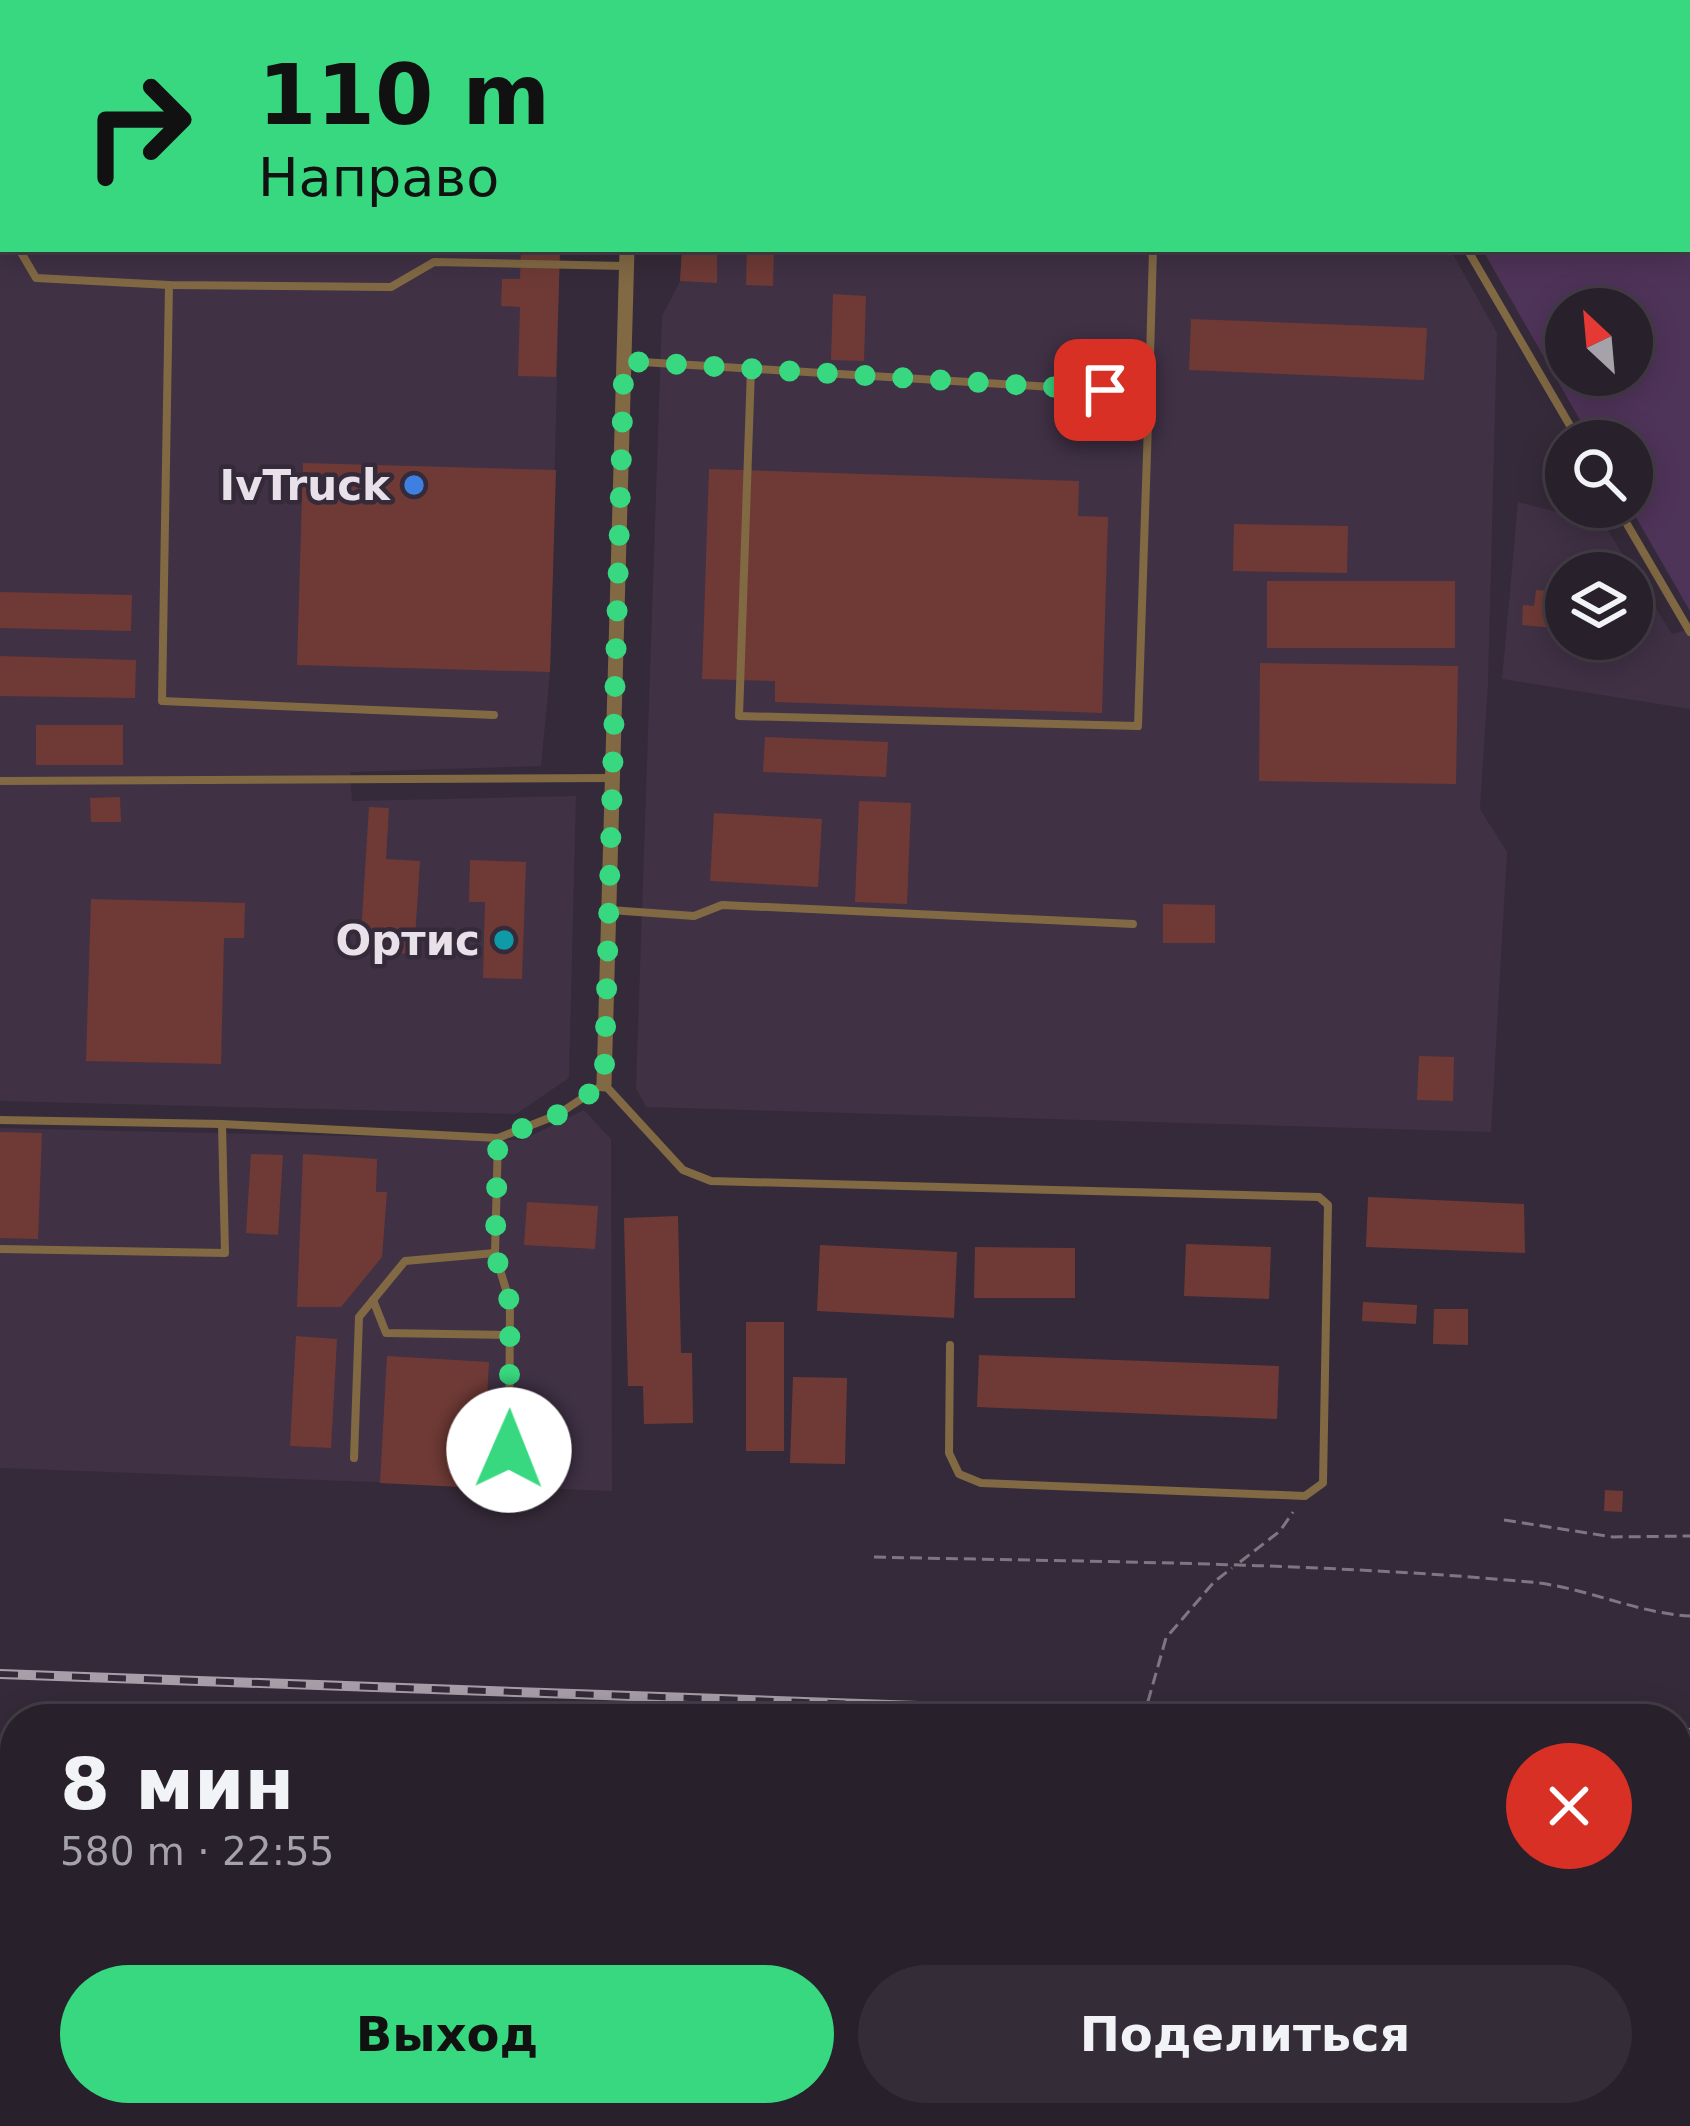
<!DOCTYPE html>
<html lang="ru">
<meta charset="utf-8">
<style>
:root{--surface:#28202b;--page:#342d37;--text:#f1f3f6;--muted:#a5a3a9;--line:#443e47;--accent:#38d880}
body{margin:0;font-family:"DejaVu Sans",sans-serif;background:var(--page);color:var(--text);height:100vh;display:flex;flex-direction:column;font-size:45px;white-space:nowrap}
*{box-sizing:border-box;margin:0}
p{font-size:39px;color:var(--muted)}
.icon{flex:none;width:66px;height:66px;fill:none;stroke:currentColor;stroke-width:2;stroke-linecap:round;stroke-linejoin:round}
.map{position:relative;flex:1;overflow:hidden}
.sheet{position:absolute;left:0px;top:1704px;width:1692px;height:423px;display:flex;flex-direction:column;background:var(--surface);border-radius:48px 48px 0 0;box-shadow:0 6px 30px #0003,0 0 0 3px var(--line)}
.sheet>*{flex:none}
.top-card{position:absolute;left:0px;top:0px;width:1692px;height:252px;box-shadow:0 6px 30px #0003,0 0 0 3px var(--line);background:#38d880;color:#111;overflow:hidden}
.needle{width:78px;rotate:334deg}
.controls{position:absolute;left:1545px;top:288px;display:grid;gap:24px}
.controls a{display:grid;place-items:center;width:108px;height:108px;border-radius:50%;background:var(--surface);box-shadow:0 6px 30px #0003,0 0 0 3px var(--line);font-size:60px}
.pin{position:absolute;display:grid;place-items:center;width:102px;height:102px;color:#fff;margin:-51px;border-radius:24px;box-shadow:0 6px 18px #0006}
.me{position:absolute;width:132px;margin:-66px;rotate:1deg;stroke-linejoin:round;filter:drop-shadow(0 0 9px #0008)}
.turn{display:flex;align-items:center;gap:42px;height:252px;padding:0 60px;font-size:54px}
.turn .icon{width:156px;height:156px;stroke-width:2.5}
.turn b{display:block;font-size:84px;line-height:102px}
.round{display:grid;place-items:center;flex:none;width:126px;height:126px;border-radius:63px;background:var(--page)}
.summary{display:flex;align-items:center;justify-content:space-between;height:204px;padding:0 60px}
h1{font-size:72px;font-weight:800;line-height:90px}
.button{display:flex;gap:24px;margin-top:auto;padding:24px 60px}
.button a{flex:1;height:138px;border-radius:72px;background:var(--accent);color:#111;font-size:48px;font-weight:800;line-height:138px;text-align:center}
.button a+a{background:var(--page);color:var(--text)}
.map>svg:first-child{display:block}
.built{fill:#403145;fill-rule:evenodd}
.green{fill:#4f3459;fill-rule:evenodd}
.building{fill:#6f3a35}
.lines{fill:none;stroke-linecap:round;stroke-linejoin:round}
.path{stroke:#7f7682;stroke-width:3;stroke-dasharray:12 6;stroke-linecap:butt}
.service{stroke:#816944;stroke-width:8}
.minor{stroke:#816944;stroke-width:15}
.trunk{stroke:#e4ad51;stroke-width:24}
.rail-casing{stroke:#a79ea9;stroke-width:10}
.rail{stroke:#352a39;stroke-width:6;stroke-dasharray:18;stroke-linecap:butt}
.route{stroke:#38d880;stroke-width:21;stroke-dasharray:0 37.8}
.shop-dot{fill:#3f7fe0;stroke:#352a39;stroke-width:4.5}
.culture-dot{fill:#0f9aa8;stroke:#352a39;stroke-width:4.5}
.labels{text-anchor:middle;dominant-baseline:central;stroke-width:9;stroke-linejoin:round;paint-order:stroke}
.poi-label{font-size:42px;font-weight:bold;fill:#e8e1ea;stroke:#352a39;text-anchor:end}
</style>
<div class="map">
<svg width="1690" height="2126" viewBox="0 0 1690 2126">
<rect width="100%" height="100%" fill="#352a39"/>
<!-- built -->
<g class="built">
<polygon points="0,0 561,0 3,3 3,249 560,249 550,672 541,766 350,772 352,801 576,796 569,1078 516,1114 0,1101"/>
<polygon points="688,0 1354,0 688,3"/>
<polygon points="682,249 1450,249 1497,333 1488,684 1480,809 1507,852 1491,1132 646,1107 636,1088 662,316 680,281"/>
<path d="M1518 502 1604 524 1672 634 1690 629V709L1502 679ZM1566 573H1632V639H1566Z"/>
<polygon points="584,1110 611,1139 612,1491 0,1468 0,1128 522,1140"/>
</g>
<!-- green -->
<g class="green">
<path d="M1555 0H1690V611L1630 507 1632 441H1592L1482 249H1689V3H1550ZM1566 309H1632V375H1566Z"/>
<rect x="0" y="1920" width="15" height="164"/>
<polygon points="1677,1982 1690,1983 1690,2126 1215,2126 1214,2112 1677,2112"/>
<polygon points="770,2112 1123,2112 1123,2126 941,2126"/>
</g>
<!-- building -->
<g class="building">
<polygon points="521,249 560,249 556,377 518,376 520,307 501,306 502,279 520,279"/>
<polygon points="682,249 717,249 717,283 680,281"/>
<polygon points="747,249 774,249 773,286 746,285"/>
<polygon points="833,294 866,296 864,361 831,360"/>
<polygon points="1191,319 1427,328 1424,380 1189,370"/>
<polygon points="303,463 556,470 550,672 297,665"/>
<polygon points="709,469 1079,481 1078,516 1108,517 1102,713 775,702 775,681 702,679"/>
<polygon points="1234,524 1348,526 1347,573 1233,571"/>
<rect x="1267" y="581" width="188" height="67"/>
<polygon points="1536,590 1566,592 1566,629 1522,625 1523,605 1534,606"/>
<polygon points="0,592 132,595 131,631 0,628"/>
<polygon points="0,656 136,660 135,698 0,696"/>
<polygon points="1260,663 1458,666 1456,784 1259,781"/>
<rect x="36" y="725" width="87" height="40"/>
<polygon points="765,737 888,742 886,777 763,772"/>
<polygon points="120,797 121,822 91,822 90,798"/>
<polygon points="859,801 911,803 907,904 855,902"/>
<polygon points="369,807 389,808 386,859 420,861 414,954 360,951"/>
<polygon points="714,813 822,819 818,887 710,881"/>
<polygon points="470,860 526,862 522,979 483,978 485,902 469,902"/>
<polygon points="91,899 245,903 244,938 224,938 221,1064 86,1061"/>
<polygon points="1163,904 1215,905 1215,943 1163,943"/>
<polygon points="1419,1056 1454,1057 1453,1101 1417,1100"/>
<polygon points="0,1132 42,1133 38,1239 0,1238"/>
<polygon points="251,1154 283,1155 278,1235 246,1233"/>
<polygon points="303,1154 377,1159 376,1192 387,1192 382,1257 341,1307 297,1307"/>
<polygon points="1368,1197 1524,1204 1525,1253 1366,1247"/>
<polygon points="527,1202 598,1206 595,1249 524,1245"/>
<polygon points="678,1216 681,1353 692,1353 693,1423 644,1424 643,1386 628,1386 624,1218"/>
<polygon points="1186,1244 1271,1247 1269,1299 1184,1296"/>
<polygon points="820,1245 957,1252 954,1318 817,1311"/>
<polygon points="975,1247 1075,1248 1075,1298 974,1298"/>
<polygon points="1363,1302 1417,1305 1416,1324 1362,1321"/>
<polygon points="1434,1309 1468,1309 1468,1345 1433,1344"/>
<rect x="746" y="1322" width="38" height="129"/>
<polygon points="296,1336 337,1339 331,1448 290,1446"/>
<polygon points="979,1355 1279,1366 1277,1419 977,1407"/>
<polygon points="387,1356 489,1362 482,1488 380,1483"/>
<polygon points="793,1377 847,1378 845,1464 790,1463"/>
<polygon points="1605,1490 1623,1491 1622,1512 1604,1511"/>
</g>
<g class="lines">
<!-- path -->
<g class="path">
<polyline points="1504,1520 1613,1537 1690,1536"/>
<path d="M874 1557C1092 1562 1312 1562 1530 1582 1585 1587 1635 1613 1690 1616"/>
<polyline points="1240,1562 1280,1531 1293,1512"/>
<polyline points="1143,1719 1166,1638 1214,1582 1232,1568"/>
<polyline points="1677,1751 1690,1751"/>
<polyline points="0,1895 15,1895"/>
<polyline points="1677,1962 1690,1963"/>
<polyline points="1172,2112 1172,2126"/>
</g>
<!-- service -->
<g class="service">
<polyline points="1397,3 1397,0"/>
<polyline points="1455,3 1463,0"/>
<polyline points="0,218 3,223"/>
<polyline points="19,249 36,278 169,285 391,287 434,262 625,266"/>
<polyline points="1467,249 1579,441"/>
<polyline points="169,285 162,701 494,715"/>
<polyline points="626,361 1149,393 1153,249"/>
<polyline points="751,369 739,716 1138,726 1149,393"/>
<polyline points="1617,507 1690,632"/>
<polyline points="0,781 612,778"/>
<polyline points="610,910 694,916 722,905 1133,924"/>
<polyline points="0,1120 222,1124 498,1138 557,1115 604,1084 683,1170 711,1181 1319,1197 1328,1205 1323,1483 1305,1496 981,1483 959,1474 949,1453 950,1345"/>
<polyline points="498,1138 495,1253 510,1303 509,1450"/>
<polyline points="0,1249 225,1253 222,1124"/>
<polyline points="373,1300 386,1333 510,1335"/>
<polyline points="354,1458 359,1317 405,1261 495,1253"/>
</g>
<!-- minor -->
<g class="minor">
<polyline points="629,3 629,0"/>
<polyline points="604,1084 627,249"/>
<polyline points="1142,2126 1142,2112"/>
</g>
<!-- trunk -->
<g class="trunk">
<polyline points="0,1827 15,1828"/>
<polyline points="1677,1890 1690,1890"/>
</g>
<!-- rail casing -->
<g class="rail-casing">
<g id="rail">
<polyline points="0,1674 1293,1719"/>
<polyline points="1677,1732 1690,1733"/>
</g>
</g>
<!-- rail -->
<use href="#rail" class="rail"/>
</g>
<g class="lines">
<!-- route -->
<polyline class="route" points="509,1450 510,1303 495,1253 498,1138 557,1115 604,1084 624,361 1105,390"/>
</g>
<!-- markers -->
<circle class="shop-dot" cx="414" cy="485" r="12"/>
<circle class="culture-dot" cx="504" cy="940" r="12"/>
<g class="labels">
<!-- poi labels -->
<g class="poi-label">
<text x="390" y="485">IvTruck</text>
<text x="480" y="940">Ортис</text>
</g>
</g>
</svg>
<div class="controls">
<a><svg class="needle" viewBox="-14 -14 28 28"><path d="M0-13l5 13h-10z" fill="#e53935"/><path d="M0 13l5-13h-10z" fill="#a5a3a9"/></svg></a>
<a><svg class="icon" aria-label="search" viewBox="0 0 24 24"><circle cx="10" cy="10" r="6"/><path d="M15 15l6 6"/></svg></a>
<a><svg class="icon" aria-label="layers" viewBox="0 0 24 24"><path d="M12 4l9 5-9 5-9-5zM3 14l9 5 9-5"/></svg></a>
</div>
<div class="pin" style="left:1105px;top:390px;background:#d93025"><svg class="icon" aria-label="arrive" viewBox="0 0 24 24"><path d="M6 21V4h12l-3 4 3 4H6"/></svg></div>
<svg class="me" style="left:509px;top:1450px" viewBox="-20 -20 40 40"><circle r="19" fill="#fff"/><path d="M0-13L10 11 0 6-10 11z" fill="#38d880"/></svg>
<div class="top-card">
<div class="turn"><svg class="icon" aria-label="right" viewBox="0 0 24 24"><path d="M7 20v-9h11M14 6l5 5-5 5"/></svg><div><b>110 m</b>Направо</div></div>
</div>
<section class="sheet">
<div class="summary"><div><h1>8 мин</h1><p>580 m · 22:55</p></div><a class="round" style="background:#d93025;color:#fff"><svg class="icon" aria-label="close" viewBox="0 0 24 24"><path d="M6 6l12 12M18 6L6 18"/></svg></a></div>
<div class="button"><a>Выход</a><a>Поделиться</a></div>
</section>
</div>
